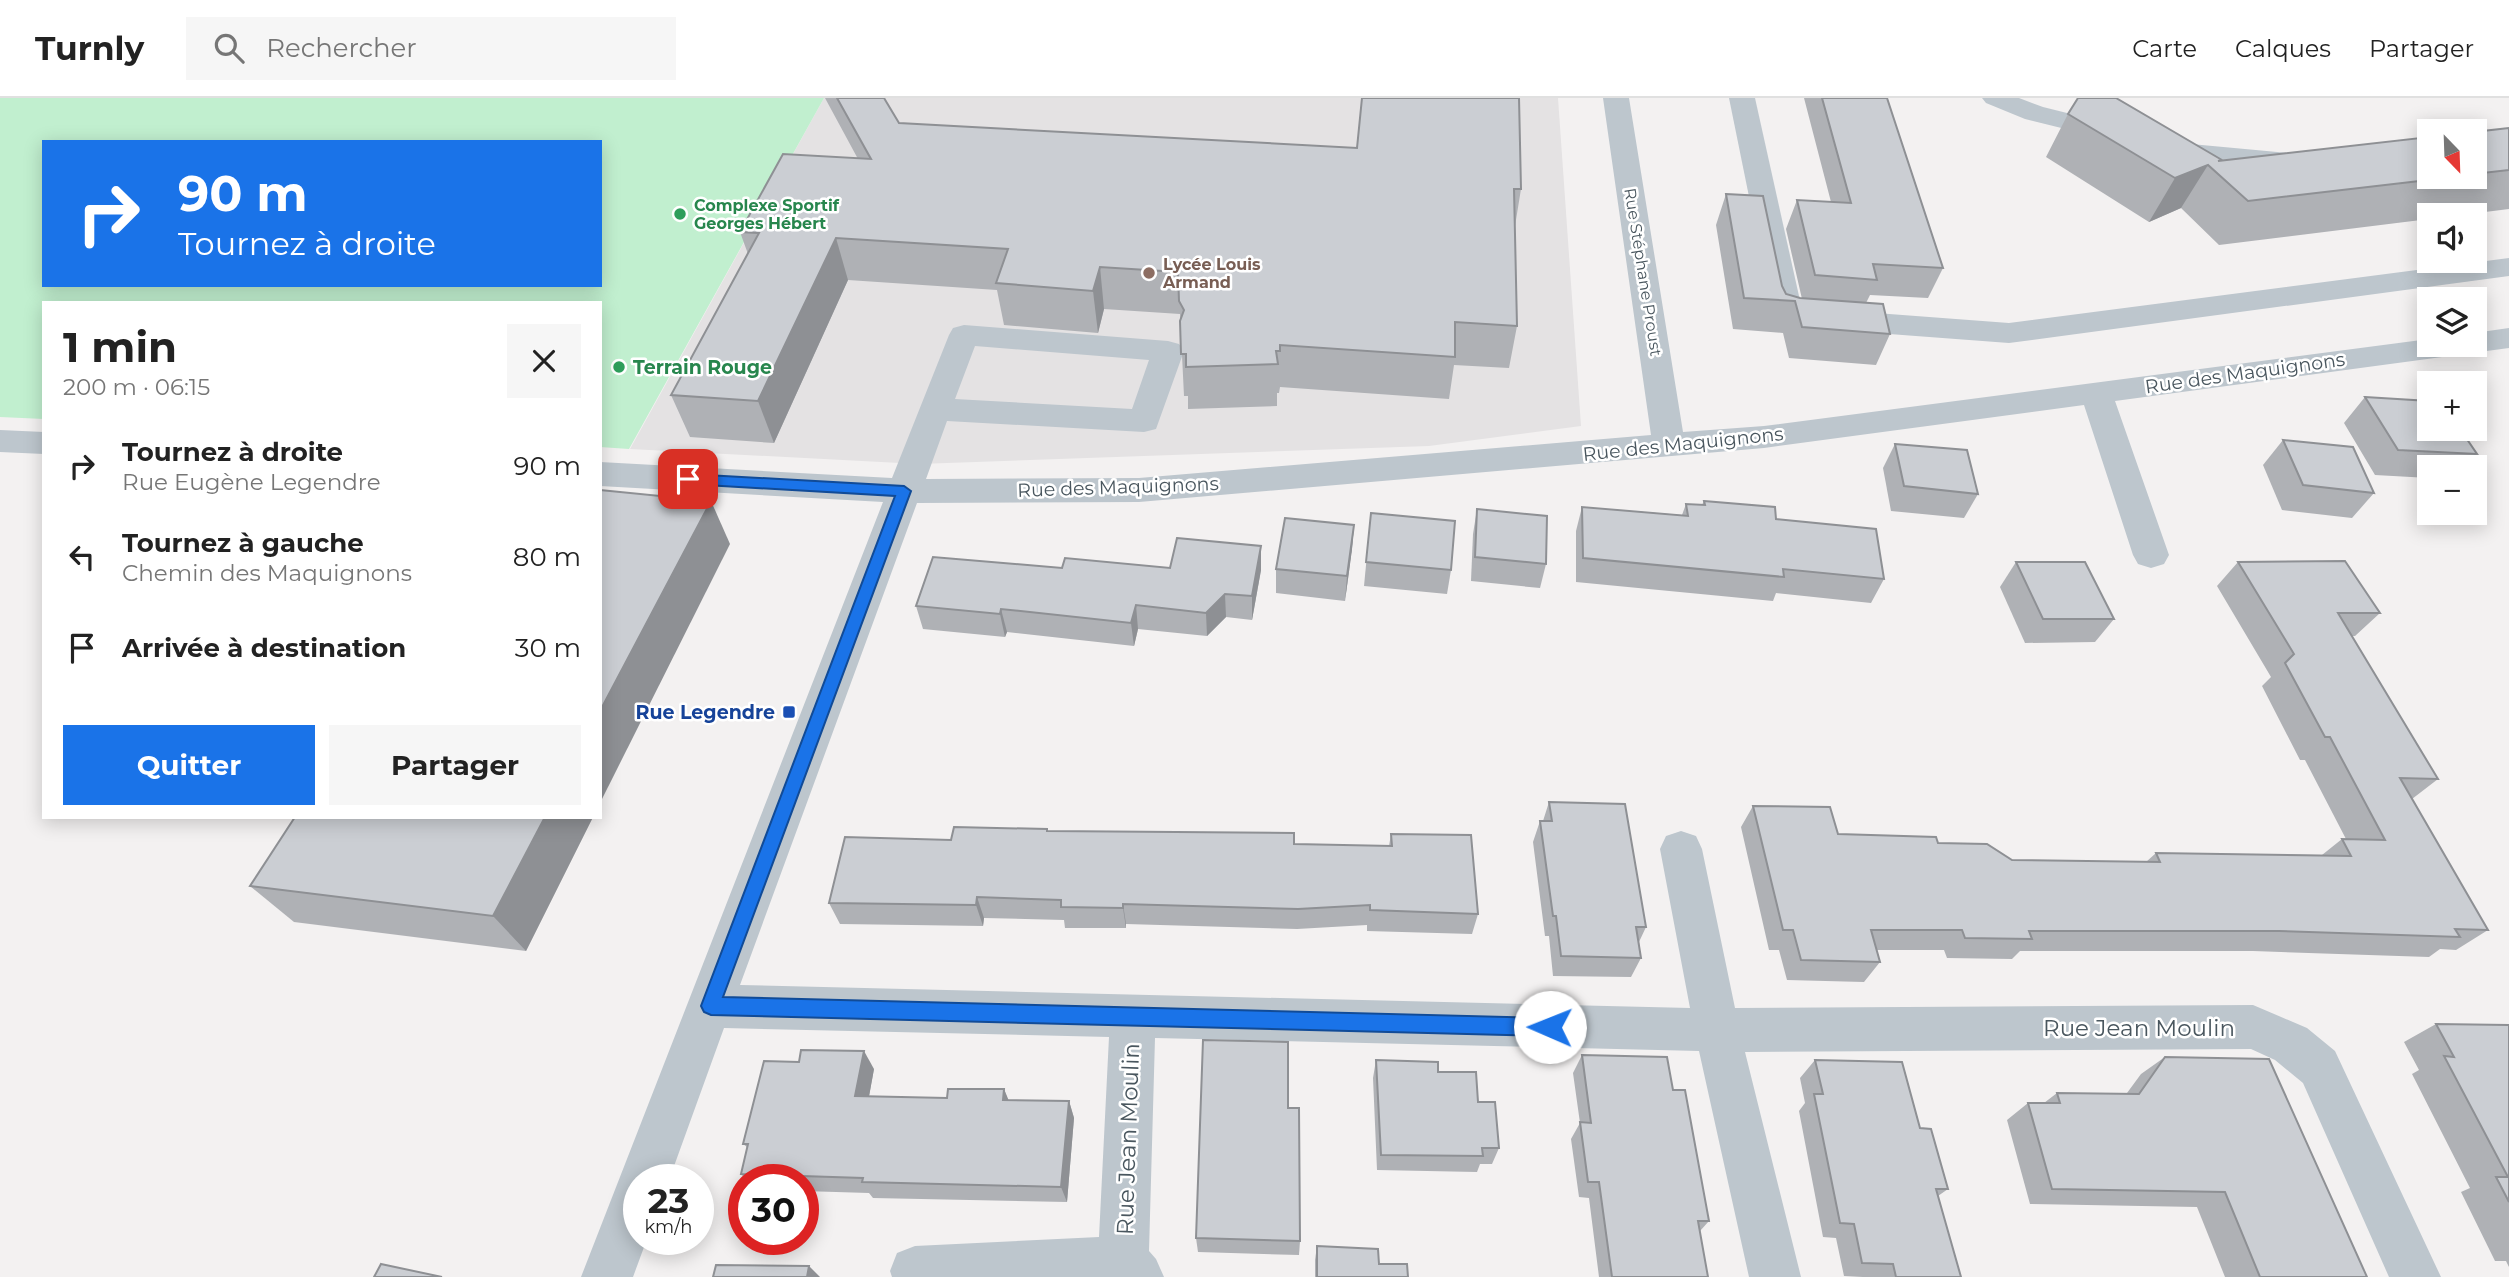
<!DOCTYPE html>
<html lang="fr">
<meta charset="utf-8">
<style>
:root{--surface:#fff;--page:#f6f6f6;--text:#222;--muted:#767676;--line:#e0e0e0;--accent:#1a73e8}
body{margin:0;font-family:Montserrat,sans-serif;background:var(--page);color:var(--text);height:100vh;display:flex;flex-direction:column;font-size:26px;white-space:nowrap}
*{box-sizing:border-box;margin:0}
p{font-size:23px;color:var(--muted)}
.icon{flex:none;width:38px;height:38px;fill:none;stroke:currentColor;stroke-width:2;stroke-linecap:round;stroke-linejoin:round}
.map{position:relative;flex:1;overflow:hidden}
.panel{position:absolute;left:42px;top:203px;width:560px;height:518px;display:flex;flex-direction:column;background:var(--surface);border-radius:0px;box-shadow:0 4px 18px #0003}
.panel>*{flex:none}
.hud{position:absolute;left:42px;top:42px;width:560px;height:147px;border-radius:0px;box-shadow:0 4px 18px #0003;background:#1a73e8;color:#fff;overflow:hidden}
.needle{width:46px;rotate:157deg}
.controls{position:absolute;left:2417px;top:21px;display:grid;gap:14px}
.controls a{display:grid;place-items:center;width:70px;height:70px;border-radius:0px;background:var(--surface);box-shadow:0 4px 18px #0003;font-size:35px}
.speed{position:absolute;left:623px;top:1066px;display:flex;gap:14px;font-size:35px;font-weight:700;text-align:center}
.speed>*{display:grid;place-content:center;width:91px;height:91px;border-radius:50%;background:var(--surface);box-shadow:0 4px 18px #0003;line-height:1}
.speed small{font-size:18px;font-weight:400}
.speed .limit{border:10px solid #d22;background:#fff;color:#111}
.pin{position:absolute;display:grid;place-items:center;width:60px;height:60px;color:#fff;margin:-30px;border-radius:14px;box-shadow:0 4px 10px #0006}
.me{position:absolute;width:77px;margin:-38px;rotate:271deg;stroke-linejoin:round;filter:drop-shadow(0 0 5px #0008)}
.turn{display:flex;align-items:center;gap:24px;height:147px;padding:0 21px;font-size:32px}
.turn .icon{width:91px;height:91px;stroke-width:2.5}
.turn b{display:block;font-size:49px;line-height:60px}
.round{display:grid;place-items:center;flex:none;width:74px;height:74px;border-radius:0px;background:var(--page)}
.summary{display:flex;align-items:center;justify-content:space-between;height:119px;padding:0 21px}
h1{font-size:42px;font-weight:700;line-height:52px}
.cta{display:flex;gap:14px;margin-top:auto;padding:14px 21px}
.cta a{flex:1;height:80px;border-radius:0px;background:var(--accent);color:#fff;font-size:28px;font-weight:700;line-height:80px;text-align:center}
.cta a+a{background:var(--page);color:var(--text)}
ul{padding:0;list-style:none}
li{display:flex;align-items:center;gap:21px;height:91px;padding:0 21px}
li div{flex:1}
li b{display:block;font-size:26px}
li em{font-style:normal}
header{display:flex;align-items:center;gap:42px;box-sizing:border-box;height:98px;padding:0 35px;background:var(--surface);border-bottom:2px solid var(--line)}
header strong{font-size:33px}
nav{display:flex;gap:38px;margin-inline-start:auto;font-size:24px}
.search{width:490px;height:63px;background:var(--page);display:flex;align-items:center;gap:18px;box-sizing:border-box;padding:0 24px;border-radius:0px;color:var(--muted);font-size:26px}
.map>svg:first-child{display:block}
.education{fill:#e4e2e3}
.green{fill:#c1efcf;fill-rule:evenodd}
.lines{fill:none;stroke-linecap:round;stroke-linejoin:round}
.minor{fill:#bdc6cd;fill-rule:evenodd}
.wall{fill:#afb1b5}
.shaded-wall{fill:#8e9094}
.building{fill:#cbced3;stroke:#8e9094;stroke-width:2}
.route{fill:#1a73e8;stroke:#114b97;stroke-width:2}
.leisure-dot{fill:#2e9e5b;stroke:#fff;stroke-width:2.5}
.education-dot{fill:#8d6e63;stroke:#fff;stroke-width:2.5}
.transit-dot{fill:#1a4fb4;stroke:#fff;stroke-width:2.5}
.labels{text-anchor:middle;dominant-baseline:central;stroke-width:5;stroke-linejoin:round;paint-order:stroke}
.far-leisure-label{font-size:16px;font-weight:bold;fill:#27864d;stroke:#fff;text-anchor:start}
.far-education-label{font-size:16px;font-weight:bold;fill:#785e54;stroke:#fff;text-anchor:start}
.far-street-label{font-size:16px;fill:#49565e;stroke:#fff}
.leisure-label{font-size:19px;font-weight:bold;fill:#27864d;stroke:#fff;text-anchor:start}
.street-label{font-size:19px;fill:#49565e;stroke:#fff}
.transit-label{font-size:19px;font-weight:bold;fill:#164399;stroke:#fff;text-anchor:end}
.near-street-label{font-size:23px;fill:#49565e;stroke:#fff}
</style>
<header>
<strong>Turnly</strong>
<div class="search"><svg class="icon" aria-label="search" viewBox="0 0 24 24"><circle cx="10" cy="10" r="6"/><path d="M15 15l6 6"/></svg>Rechercher</div>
<nav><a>Carte</a><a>Calques</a><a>Partager</a></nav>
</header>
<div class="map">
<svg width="2509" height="1179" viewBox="0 0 2509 1179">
<rect width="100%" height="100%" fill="#f3f1f1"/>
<!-- education -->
<polygon class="education" points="824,0 1558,0 1581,328 1429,348 919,366 630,351"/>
<!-- green -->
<path class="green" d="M0 0H824L629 351 600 349V205H44V321L0 319ZM44 44H600V187H44Z"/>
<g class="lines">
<!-- minor -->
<g class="minor">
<path d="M1603 0H1629L1683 334 1764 328 2429 241V247H2474V235L2509 230V250L2115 303 2169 457 2164 466 2151 470 2138 466 2133 457 2084 307 1764 350 1139 404 917 405 740 887 1690 910 1660 751 1666 738 1681 733 1696 738 1702 751 1735 910 2253 907 2307 930 2335 953 2441 1179H2389L2303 985 2275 962 2251 951 1745 954 1801 1179H1749L1699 953 1155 940 1149 1153 1156 1161 1164 1179H892L890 1173 897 1155 915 1148 1099 1139 1109 939 724 930 669 1082H639V1141H647L633 1179H581L883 404 600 388V364L892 380 949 237 953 230 964 227 1168 243 1179 246 1184 253 1156 331 1144 334 947 323 926 381 1139 380 1651 337ZM975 248 1149 262 1132 311 955 301Z"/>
<polygon points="1729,0 1755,0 1801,207 1797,214 1786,217 1775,214 1771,207"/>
<polygon points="1982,0 2019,0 2043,9 2191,46 2298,56 2308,58 2312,64 2308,70 2298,72 2191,62 2025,21 1986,5"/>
<polygon points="2509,160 2509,178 2009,245 1836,232 1825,229 1821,222 1825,215 1836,212 2009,225"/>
<polygon points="0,332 44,334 44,356 0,354"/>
</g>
</g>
<!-- wall -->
<g class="wall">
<polygon points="825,0 884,0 899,25 1521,91 1515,128 1517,228 1509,270 1454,267 1449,301 1280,289 1279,295 1277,295 1277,308 1188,311 1188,298 1184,298 1180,216 1104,211 1098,235 1004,227 997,192 848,182 774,345 690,339 671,297 748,156 740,134 858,61"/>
<polygon points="1804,0 1887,0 1943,170 1928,200 1870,197 1866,205 1890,236 1876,267 1789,260 1783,235 1733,231 1716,127 1726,96 1786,196 1802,201 1786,131 1797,102 1831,104"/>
<polygon points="2068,16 2221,63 2429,79 2474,79 2474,34 2509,30 2509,111 2461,117 2429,117 2429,121 2219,147 2181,110 2149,124 2046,59"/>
<polygon points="2365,299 2477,356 2465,369 2429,369 2429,380 2375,377 2344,325"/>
<polygon points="2283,342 2374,395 2352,420 2282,412 2263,367"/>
<polygon points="1895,346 1978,396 1964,420 1891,413 1883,370"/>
<polygon points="1704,403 1776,421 1884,481 1871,505 1776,495 1773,503 1576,484 1576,433 1582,409 1682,417 1686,406 1702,407"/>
<polygon points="1477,411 1546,466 1540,490 1471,483 1473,436"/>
<polygon points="1371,415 1451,472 1447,496 1364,488"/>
<polygon points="1354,427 1352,451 1345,503 1276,495 1276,471"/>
<polygon points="2016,464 2114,521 2095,544 2025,545 2000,489"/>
<polygon points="2238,464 2380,515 2355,538 2352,538 2438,681 2412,701 2488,832 2456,852 2440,851 2429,859 2253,853 2020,853 2012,861 1947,860 1944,852 1877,852 1880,864 1864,884 1787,882 1779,852 1769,852 1741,729 1753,708 1838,736 1938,745 2012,762 2146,764 2156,755 2322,757 2342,741 2346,741 2305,662 2300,662 2262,588 2271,579 2217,488"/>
<polygon points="1062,470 1170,470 1261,472 1252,522 1226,519 1207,538 1138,531 1134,548 1007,534 1005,539 923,531 916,508"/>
<polygon points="1549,704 1646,829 1639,844 1641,860 1631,879 1553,878 1549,838 1545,838 1533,744 1540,723 1543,723"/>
<polygon points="593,719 526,853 294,824 250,788"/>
<polygon points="1047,731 1048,733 1294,746 1389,748 1391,736 1478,816 1472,836 1367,833 1367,827 1297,831 1126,826 1126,830 1065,830 1064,822 984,820 983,828 840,826 829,805 951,742"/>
<polygon points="2436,926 2509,927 2509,1169 2506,1163 2495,1163 2461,1094 2470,1090 2412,976 2419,972 2404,944"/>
<polygon points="1582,957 1673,992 1709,1123 1700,1133 1708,1179 1599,1179 1589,1100 1579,1099 1571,1041 1580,1025 1573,975"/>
<polygon points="2165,959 2367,1179 2225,1179 2197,1109 2030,1106 2007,1022 2028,1005 2044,1005 2057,995 2127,995 2141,976"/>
<polygon points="1376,962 1438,974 1478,1004 1499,1050 1492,1066 1480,1066 1477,1074 1377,1072 1373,980"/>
<polygon points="1815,962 1920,1030 1948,1091 1938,1098 1961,1179 1863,1179 1844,1178 1836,1140 1823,1139 1799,1013 1805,1005 1800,980"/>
<polygon points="874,971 869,998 947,1000 1004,991 1008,1002 1069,1003 1074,1020 1067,1104 873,1100 869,1095 803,1093 803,1082 746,1082 741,1076 747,1049 743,1046"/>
<polygon points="1288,1010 1300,1143 1299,1157 1198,1154 1196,1140"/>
<polygon points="1317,1148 1379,1166 1408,1179 1315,1179 1315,1162"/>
</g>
<!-- shaded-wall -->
<g class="shaded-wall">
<polygon points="2208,67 2181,110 2149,124 2175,80"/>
<polygon points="836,140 848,182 774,345 758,303"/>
<polygon points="1100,169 1104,211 1098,235 1093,193"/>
<polygon points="711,403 730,446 600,705 600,613"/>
<polygon points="1354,427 1352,451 1345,503 1347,478"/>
<polygon points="1261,448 1261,472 1252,522 1252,498"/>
<polygon points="1225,496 1226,519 1207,538 1206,515"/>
<polygon points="1136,507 1138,531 1134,548 1131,525"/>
<polygon points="1001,511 1007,534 1005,539 1000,516"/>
<polygon points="545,719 593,719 526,853 493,818"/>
<polygon points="977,799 984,820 983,828 976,807"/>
<polygon points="1123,806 1126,826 1126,830 1123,810"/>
<polygon points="864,953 874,971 866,1015 855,998"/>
<polygon points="1004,991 1011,1008 1003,1002"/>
<polygon points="1069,1003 1074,1020 1067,1104 1061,1089"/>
<polygon points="809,1168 820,1179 807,1179"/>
</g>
<!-- building -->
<g class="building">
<polygon points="837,0 884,0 899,25 1357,50 1362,0 1519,0 1521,91 1514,91 1517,228 1455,224 1455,259 1280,247 1280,253 1276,253 1278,266 1186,269 1186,256 1181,256 1180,223 1184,212 1179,203 1178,174 1100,169 1093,193 996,185 1008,151 836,140 758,303 671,297 759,135 740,134 783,56 871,61"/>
<polygon points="1822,0 1887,0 1943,170 1873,166 1877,182 1815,177 1797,102 1851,105"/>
<polygon points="2078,0 2116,0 2222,62 2218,63 2429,39 2429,79 2454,79 2248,103 2208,67 2175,80 2068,16"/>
<polygon points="2509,30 2509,72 2474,76 2474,34"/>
<polygon points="1726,96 1763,98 1782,188 1786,196 1800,200 1883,206 1890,236 1802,229 1795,203 1744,200"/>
<polygon points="2365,299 2429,303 2429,331 2460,331 2477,356 2398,352"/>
<polygon points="2283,342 2353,349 2374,395 2303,387"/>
<polygon points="1895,346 1967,352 1978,396 1904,388"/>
<polygon points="600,392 711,403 600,613"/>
<polygon points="1704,403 1775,409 1776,421 1876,431 1884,481 1783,471 1784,479 1583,460 1582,409 1688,418 1686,406 1705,407"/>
<polygon points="1477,411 1547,418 1546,466 1475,459"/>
<polygon points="1371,415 1455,423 1451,472 1366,464"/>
<polygon points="1285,420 1354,427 1347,478 1276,471"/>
<polygon points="1177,440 1261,448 1252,498 1225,496 1206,515 1136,507 1131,525 1001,511 1000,516 916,508 933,459 1062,470 1065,460 1170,470"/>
<polygon points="2345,463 2380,515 2338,515 2438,681 2400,680 2488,832 2455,831 2460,839 2279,833 2029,833 2032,841 1965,840 1962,832 1871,832 1880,864 1801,862 1793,832 1783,832 1753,708 1830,709 1838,736 1936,739 1938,745 1987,746 2012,762 2160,764 2156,755 2351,758 2342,741 2385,742 2330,639 2325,639 2285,565 2294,556 2238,464"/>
<polygon points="2016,464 2085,464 2114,521 2043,521"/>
<polygon points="1549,704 1625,706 1646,829 1636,829 1641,860 1561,858 1556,818 1553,818 1540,723 1552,723"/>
<polygon points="295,719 545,719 493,818 250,788"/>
<polygon points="954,729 1047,731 1047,733 1294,735 1294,746 1392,748 1391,736 1471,737 1478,816 1370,812 1370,807 1298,811 1123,806 1123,810 1061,809 1061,802 977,799 976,807 829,805 845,739 951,742"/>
<polygon points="2436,926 2509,927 2509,1104 2496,1079 2508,1079 2444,958 2454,959"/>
<polygon points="1203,942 1288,944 1288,1010 1299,1010 1300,1143 1196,1140"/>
<polygon points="801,952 864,953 855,998 947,1000 948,991 1004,991 1003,1002 1069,1003 1061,1089 862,1084 863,1080 741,1076 748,1046 743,1046 764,963 799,964"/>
<polygon points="1582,957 1667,959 1673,992 1685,992 1709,1123 1698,1123 1708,1179 1612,1179 1599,1084 1588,1084 1580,1024 1591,1025"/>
<polygon points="2165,959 2269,961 2367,1179 2260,1179 2225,1094 2052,1091 2028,1005 2060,1005 2057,995 2139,996"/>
<polygon points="1376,962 1438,964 1438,974 1476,974 1478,1004 1495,1004 1499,1050 1482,1050 1483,1058 1381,1057"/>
<polygon points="1815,962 1902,964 1920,1030 1931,1031 1948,1091 1936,1091 1961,1179 1896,1179 1893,1166 1862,1165 1854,1126 1840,1125 1814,996 1823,996"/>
<polygon points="1317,1148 1378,1151 1379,1166 1407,1166 1408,1179 1317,1179"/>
<polygon points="381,1166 442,1179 374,1179"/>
<polygon points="716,1167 809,1168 807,1179 713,1179"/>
</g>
<!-- route -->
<polygon class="route" points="688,376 904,388 911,393 723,899 1550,920 1557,922 1560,929 1557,935 1550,938 711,917 704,914 701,908 895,398 688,386 681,381"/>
<!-- markers -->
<g class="leisure-dot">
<circle cx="680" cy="116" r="7"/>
<circle cx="619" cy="269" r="7"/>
</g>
<circle class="education-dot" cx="1149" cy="175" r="7"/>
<rect class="transit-dot" x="782" y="607" width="14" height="14" rx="3.5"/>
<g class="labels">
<!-- far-leisure labels -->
<g class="far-leisure-label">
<text x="694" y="107">Complexe Sportif<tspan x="694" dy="18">Georges Hébert</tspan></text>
</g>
<!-- far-education labels -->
<g class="far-education-label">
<text x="1163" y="166">Lycée Louis<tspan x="1163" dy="18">Armand</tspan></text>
</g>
<!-- far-street labels -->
<g class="far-street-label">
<text transform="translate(1643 174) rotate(81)">Rue Stéphane Proust</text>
</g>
<!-- leisure labels -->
<g class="leisure-label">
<text x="633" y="269">Terrain Rouge</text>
</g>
<!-- street labels -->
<g class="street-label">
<text transform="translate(2245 275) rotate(-8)">Rue des Maquignons</text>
<text transform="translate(1683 346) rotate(-6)">Rue des Maquignons</text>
<text transform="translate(1118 389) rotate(-2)">Rue des Maquignons</text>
</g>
<!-- transit labels -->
<g class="transit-label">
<text x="775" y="614">Rue Legendre</text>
</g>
<!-- near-street labels -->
<g class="near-street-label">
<text x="2139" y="930">Rue Jean Moulin</text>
<text transform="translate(1128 1041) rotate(-88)">Rue Jean Moulin</text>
</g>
</g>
</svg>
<div class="controls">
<a><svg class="needle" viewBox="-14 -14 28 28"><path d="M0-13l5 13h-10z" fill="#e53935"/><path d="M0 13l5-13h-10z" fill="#767676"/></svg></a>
<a><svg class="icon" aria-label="sound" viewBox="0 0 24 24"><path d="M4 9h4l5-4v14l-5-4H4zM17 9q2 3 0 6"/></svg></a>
<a><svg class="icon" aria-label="layers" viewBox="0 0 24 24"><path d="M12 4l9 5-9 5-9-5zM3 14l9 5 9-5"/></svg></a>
<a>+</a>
<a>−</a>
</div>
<div class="speed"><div>23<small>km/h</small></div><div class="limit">30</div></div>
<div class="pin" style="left:688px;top:381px;background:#d93025"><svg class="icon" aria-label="arrive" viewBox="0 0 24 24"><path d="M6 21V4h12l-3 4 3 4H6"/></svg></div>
<svg class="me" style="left:1550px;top:929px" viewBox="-20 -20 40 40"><circle r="19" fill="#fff"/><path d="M0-13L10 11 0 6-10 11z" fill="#1a73e8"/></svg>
<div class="hud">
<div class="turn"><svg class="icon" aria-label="right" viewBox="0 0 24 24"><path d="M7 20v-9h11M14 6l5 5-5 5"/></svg><div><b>90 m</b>Tournez à droite</div></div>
</div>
<section class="panel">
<div class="summary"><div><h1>1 min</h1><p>200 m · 06:15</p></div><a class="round"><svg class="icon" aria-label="close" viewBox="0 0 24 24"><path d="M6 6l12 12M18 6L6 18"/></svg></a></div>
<ul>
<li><svg class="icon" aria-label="right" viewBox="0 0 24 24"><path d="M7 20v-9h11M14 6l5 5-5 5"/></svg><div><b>Tournez à droite</b><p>Rue Eugène Legendre</p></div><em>90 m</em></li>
<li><svg class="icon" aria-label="left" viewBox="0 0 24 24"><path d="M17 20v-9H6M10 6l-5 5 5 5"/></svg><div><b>Tournez à gauche</b><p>Chemin des Maquignons</p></div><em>80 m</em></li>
<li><svg class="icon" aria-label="arrive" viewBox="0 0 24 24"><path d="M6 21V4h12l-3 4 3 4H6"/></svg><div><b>Arrivée à destination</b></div><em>30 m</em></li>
</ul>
<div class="cta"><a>Quitter</a><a>Partager</a></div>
</section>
</div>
